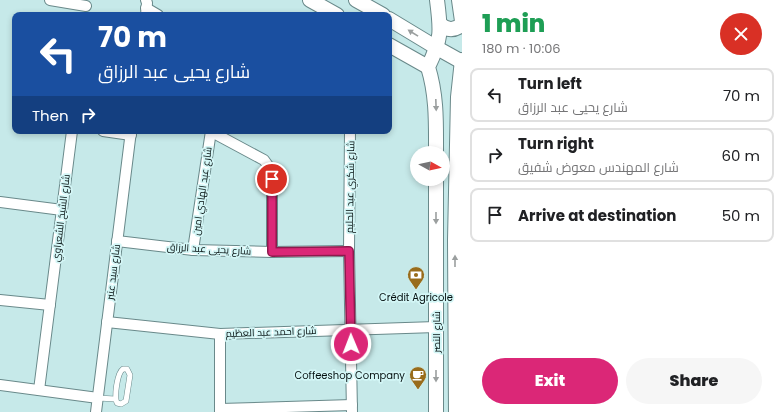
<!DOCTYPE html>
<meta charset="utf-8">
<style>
:root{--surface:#fff;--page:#f6f6f6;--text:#202124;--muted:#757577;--line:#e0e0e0;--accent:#db2777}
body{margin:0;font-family:Poppins,Cairo,sans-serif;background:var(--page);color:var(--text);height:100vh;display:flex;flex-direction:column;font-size:15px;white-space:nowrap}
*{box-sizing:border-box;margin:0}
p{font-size:13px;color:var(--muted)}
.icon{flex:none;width:22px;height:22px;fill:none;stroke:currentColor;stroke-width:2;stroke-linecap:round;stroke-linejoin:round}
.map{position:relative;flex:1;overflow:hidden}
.panel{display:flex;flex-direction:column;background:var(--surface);width:320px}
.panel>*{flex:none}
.hud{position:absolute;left:12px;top:12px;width:380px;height:122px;border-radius:8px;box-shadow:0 2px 6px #0003;background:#1a4fa0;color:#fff;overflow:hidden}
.needle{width:26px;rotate:98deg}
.buttons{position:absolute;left:410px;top:146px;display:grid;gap:8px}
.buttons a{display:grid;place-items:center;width:40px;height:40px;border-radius:50%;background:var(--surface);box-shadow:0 2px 6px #0003;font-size:20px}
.pin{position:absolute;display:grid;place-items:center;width:34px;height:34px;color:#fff;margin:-17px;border:2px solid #fff;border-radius:50%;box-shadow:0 1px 4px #0007}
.me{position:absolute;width:44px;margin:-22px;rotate:359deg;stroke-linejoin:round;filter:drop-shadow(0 0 3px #0008)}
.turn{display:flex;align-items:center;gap:14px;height:84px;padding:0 20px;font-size:18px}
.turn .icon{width:52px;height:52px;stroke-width:2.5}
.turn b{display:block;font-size:28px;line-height:34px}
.then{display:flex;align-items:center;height:38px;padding:0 20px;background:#0003;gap:8px;font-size:15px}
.round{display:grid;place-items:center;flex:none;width:42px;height:42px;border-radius:21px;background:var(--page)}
.headline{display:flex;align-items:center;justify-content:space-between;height:68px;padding:0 20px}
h1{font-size:24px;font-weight:800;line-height:30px;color:#1e9e55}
.action{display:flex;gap:8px;margin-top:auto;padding:8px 20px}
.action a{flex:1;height:46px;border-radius:24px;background:var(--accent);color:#fff;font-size:16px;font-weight:800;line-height:46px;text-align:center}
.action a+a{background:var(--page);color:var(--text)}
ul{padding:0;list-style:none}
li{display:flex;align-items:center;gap:12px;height:54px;margin:0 8px 6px;padding:0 12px;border:2px solid var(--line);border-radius:8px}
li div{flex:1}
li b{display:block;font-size:15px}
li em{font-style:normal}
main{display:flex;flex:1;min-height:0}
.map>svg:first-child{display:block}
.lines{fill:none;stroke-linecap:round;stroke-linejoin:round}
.lane-casing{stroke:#69898a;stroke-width:6}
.street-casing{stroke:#69898a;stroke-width:12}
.secondary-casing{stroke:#69898a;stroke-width:16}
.lane{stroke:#fff;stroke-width:5}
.street{stroke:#fff;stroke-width:10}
.secondary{stroke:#fff;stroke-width:14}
.oneway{fill:#9b9f9f}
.route-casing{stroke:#8e194d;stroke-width:10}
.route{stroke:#db2777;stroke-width:7}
.labels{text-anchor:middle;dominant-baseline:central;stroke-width:3.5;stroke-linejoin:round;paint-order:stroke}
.street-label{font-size:10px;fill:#040f0f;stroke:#d3f6f6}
.poi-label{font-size:10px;fill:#040f0f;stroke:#d3f6f6}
</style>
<main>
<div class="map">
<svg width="462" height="412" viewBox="0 0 462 412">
<rect width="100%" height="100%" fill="#c6e9e9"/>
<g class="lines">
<!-- lane casing -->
<g class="lane-casing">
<g id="lane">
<path d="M123 369H127L130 375 126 401 121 404 117 403C114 397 117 373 123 369Z"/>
<polyline points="98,398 115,399"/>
</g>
</g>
<!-- street casing -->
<g class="street-casing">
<g id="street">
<polyline points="50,0 86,6"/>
<polyline points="146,0 147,3 146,15"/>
<polyline points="146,8 158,15"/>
<polyline points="103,131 131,135"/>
<path d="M210 131 264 160C269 166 272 171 272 179V252"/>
<polyline points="350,131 349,251 352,412"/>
<polyline points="0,202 62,210"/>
<polyline points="117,241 193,250 272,252 349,251"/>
<polyline points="193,250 211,131"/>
<polyline points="0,300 50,305"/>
<polyline points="107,322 220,334 436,327"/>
<polyline points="0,385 98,398"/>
<polyline points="39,390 72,131"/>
<polyline points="220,409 352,405"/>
<polyline points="96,412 131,131"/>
<polyline points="220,412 220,334"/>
</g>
</g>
<!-- secondary casing -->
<g class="secondary-casing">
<g id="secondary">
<polyline points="310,0 337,15"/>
<polyline points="356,0 383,15"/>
<polyline points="459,0 462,21"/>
<polyline points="389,19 437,48 462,62"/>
<path d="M440 24C447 31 455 31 462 24"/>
<polyline points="389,45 428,67"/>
<path d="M436 153C436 124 437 96 428 67 442 38 441 31 437 0"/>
<polyline points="436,412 436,179"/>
<polyline points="456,412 455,240 458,97 462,60"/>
</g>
</g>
<!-- lane -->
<use href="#lane" class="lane"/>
<!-- street -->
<use href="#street" class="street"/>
<!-- secondary -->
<use href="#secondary" class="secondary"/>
</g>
<!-- one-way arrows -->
<defs><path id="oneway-solid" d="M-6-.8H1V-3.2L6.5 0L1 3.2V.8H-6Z"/></defs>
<g class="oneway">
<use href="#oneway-solid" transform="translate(413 33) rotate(-148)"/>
<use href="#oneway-solid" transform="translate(436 105) rotate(88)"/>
<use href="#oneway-solid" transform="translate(436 218) rotate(90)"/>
<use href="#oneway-solid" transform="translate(455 261) rotate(-90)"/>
<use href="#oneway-solid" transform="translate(436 376) rotate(90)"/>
</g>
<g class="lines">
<!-- route casing -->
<g class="route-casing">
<polyline id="route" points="272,179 272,252 349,251 351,344"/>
</g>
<!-- route -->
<use href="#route" class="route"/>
</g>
<!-- icons -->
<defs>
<g id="bank-pin" transform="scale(0.9)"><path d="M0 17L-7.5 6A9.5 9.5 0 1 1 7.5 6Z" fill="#996c1b" stroke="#d3f6f6"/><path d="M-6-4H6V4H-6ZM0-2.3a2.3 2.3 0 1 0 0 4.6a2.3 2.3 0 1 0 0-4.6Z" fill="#fff"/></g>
<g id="cafe-pin" transform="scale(0.9)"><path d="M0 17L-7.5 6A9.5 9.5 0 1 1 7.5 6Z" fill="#996c1b" stroke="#d3f6f6"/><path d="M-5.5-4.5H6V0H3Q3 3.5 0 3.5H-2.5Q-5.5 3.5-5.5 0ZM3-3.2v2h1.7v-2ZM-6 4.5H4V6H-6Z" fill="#fff"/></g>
</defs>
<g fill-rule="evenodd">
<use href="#bank-pin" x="416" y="275"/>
<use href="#cafe-pin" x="418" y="375"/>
</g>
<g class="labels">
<!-- street labels -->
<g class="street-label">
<text transform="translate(350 187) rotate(-89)">شارع شكري عبد الحليم</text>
<text transform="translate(202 191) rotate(-82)">شارع عبد الهادي امين</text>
<text transform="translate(61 218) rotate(-83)">شارع الشيخ الشعراوي</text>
<text transform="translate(209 249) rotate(3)">شارع يحيى عبد الرزاق</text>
<text transform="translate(113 272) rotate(-83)">شارع سيد عنبر</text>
<text transform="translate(271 332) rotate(-2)">شارع احمد عبد العظيم</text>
<text transform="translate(436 332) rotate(-90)">شارع النصر</text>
</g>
<!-- poi labels -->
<g class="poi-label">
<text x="416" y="297">Crédit Agricole</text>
<text x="405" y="375" text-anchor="end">Coffeeshop Company</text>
</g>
</g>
</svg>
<div class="buttons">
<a><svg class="needle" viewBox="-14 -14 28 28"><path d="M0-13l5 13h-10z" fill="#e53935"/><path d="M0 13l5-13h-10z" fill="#757577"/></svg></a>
</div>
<div class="pin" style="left:272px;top:179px;background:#d93025"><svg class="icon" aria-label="arrive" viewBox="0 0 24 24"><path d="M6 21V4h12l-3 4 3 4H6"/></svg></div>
<svg class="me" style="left:351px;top:344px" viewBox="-20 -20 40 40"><circle r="17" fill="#db2777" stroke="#fff" stroke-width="3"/><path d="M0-11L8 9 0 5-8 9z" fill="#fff"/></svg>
<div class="hud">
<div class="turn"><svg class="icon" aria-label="left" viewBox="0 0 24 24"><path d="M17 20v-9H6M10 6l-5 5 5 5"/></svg><div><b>70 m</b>شارع يحيى عبد الرزاق</div></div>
<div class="then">Then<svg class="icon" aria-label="right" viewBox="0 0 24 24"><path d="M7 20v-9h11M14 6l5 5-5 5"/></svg></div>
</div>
</div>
<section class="panel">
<div class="headline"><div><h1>1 min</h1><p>180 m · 10:06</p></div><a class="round" style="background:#d93025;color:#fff"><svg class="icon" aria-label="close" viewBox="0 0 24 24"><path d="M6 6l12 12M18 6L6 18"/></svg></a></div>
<ul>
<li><svg class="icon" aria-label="left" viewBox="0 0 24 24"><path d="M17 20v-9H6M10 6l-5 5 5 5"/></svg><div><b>Turn left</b><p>شارع يحيى عبد الرزاق</p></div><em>70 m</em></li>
<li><svg class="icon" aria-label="right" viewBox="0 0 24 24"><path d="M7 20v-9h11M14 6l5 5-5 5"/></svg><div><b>Turn right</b><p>شارع المهندس معوض شفيق</p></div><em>60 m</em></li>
<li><svg class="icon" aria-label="arrive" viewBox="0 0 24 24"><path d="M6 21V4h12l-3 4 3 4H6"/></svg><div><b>Arrive at destination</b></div><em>50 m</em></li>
</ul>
<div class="action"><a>Exit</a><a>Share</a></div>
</section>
</main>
